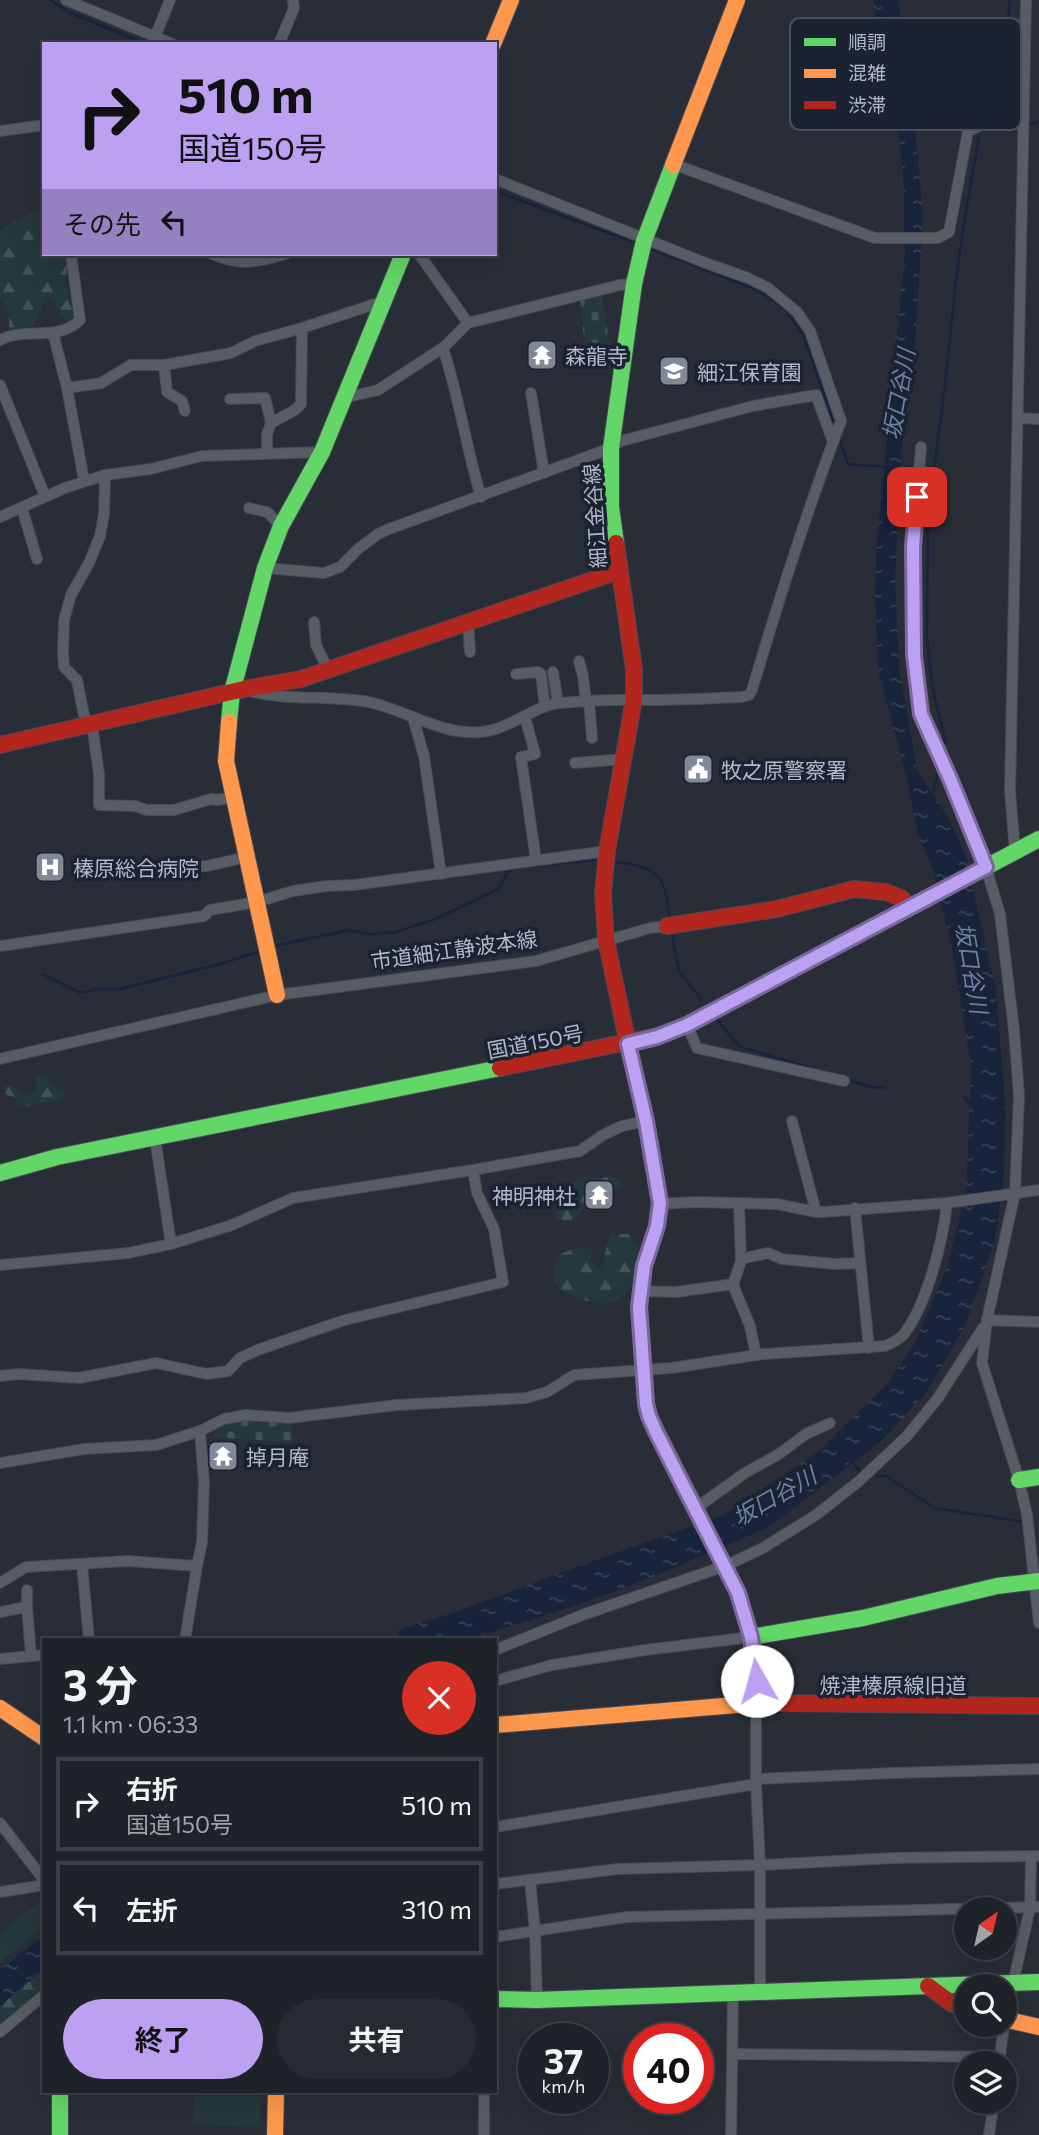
<!DOCTYPE html>
<html lang="ja">
<meta charset="utf-8">
<style>
:root{--surface:#1e2229;--page:#262a31;--text:#f1f3f6;--muted:#a1a4a8;--line:#3c3f46;--accent:#bca0f2}
body{margin:0;font-family:Commissioner,"Noto Sans JP",sans-serif;background:var(--page);color:var(--text);height:100vh;display:flex;flex-direction:column;font-size:26px;white-space:nowrap}
*{box-sizing:border-box;margin:0}
p{font-size:23px;color:var(--muted)}
.icon{flex:none;width:38px;height:38px;fill:none;stroke:currentColor;stroke-width:2;stroke-linecap:round;stroke-linejoin:round}
.map{position:relative;flex:1;overflow:hidden}
.panel{position:absolute;left:42px;top:1638px;width:455px;height:455px;display:flex;flex-direction:column;background:var(--surface);border-radius:0px;box-shadow:0 7px 28px #0002,0 0 0 2px var(--line)}
.panel>*{flex:none}
.banner{position:absolute;left:42px;top:42px;width:455px;height:214px;border-radius:0px;box-shadow:0 7px 28px #0002,0 0 0 2px var(--line);background:#bca0f2;color:#111;overflow:hidden}
.needle{width:46px;rotate:34deg}
.controls{position:absolute;left:954px;top:1897px;display:grid;gap:14px}
.controls a{display:grid;place-items:center;width:63px;height:63px;border-radius:50%;background:var(--surface);box-shadow:0 7px 28px #0002,0 0 0 2px var(--line);font-size:35px}
.speed{position:absolute;left:518px;top:2023px;display:flex;gap:14px;font-size:35px;font-weight:700;text-align:center}
.speed>*{display:grid;place-content:center;width:91px;height:91px;border-radius:50%;background:var(--surface);box-shadow:0 7px 28px #0002,0 0 0 2px var(--line);line-height:1}
.speed small{font-size:18px;font-weight:400}
.speed .limit{border:10px solid #d22;background:#fff;color:#111}
.pin{position:absolute;display:grid;place-items:center;width:60px;height:60px;color:#fff;margin:-30px;border-radius:14px;box-shadow:0 4px 10px #0006}
.me{position:absolute;width:77px;margin:-38px;rotate:353deg;stroke-linejoin:round;filter:drop-shadow(0 0 5px #0008)}
.turn{display:flex;align-items:center;gap:24px;height:147px;padding:0 21px;font-size:32px}
.turn .icon{width:91px;height:91px;stroke-width:2.5}
.turn b{display:block;font-size:49px;line-height:60px}
.then{display:flex;align-items:center;height:66px;padding:0 21px;background:#0003;gap:14px;font-size:26px}
.round{display:grid;place-items:center;flex:none;width:74px;height:74px;border-radius:37px;background:var(--page)}
.overview{display:flex;align-items:center;justify-content:space-between;height:119px;padding:0 21px}
h1{font-size:42px;font-weight:700;line-height:52px}
.primary-button{display:flex;gap:14px;margin-top:auto;padding:14px 21px}
.primary-button a{flex:1;height:80px;border-radius:42px;background:var(--accent);color:#111;font-size:28px;font-weight:700;line-height:80px;text-align:center}
.primary-button a+a{background:var(--page);color:var(--text)}
ul{padding:0;list-style:none}
li{display:flex;align-items:center;gap:21px;height:94px;margin:0 14px 10px;padding:0 7px;border:4px solid var(--line);border-radius:0px}
li div{flex:1}
li b{display:block;font-size:26px}
li em{font-style:normal}
.map>svg:first-child{display:block}
.green{fill:#25383d}
.forest{fill:url(#forest-firs)}
.cemetery{fill:url(#cemetery-stones)}
.water{fill:url(#water-ripples)}
.lines{fill:none;stroke-linecap:round;stroke-linejoin:round}
.stream{stroke:#17243c;stroke-width:2.5}
.street-casing{stroke:#454a54;stroke-width:12}
.fast-casing{stroke:#454a54;stroke-width:18}
.slow-casing{stroke:#454a54;stroke-width:18}
.jam-casing{stroke:#454a54;stroke-width:18}
.street{stroke:#585c65;stroke-width:10}
.fast{stroke:#63d668;stroke-width:16}
.slow{stroke:#ff974d;stroke-width:16}
.jam{stroke:#b3261e;stroke-width:16}
.route-casing{stroke:#7a689d;stroke-width:18}
.route{stroke:#bca0f2;stroke-width:12}
.labels{text-anchor:middle;dominant-baseline:central;stroke-width:7;stroke-linejoin:round;paint-order:stroke}
.poi-label{font-size:21px;fill:#b1b9c9;stroke:#1b2332;text-anchor:start}
.street-label{font-size:21px;fill:#b1b9c9;stroke:#1b2332}
.water-label{font-size:23px;font-style:italic;fill:#6881aa;stroke:#1b2332}
.key{fill:#1b2332;stroke:#48505f;stroke-width:2}
.key-label{font-size:19px;fill:#b1b9c9}
</style>
<div class="map">
<svg width="1039" height="2135" viewBox="0 0 1039 2135">
<defs>
<pattern id="forest-firs" width="22" height="20" patternUnits="userSpaceOnUse" patternTransform="scale(1.75)"><rect width="22" height="20" fill="#25383d"/><path d="M5 1l3.5 6h-7zM16 11l3.5 6h-7z" fill="#425358"/></pattern>
<pattern id="cemetery-stones" width="16" height="16" patternUnits="userSpaceOnUse" patternTransform="scale(1.75)"><rect width="16" height="16" fill="#25383d"/><path d="M2 7V4a2 2 0 0 1 4 0v3zM10 15v-3a2 2 0 0 1 4 0v3z" fill="#425358"/></pattern>
<pattern id="water-ripples" width="26" height="14" patternUnits="userSpaceOnUse" patternTransform="scale(1.75)"><rect width="26" height="14" fill="#17243c"/><path d="M2 4q2-2 4 0t4 0M15 11q2-2 4 0t4 0" fill="none" stroke="#364257"/></pattern>
</defs>
<rect width="100%" height="100%" fill="#282d37"/>
<!-- green -->
<g class="green">
<polygon points="44,1901 44,1925 0,1963 0,1937 18,1916"/>
<polygon points="196,2091 260,2091 260,2127 192,2125"/>
</g>
<!-- forest -->
<g class="forest">
<polygon points="44,207 44,254 70,254 65,281 76,324 66,322 48,293 31,332 9,330 9,316 0,298 0,231 12,222"/>
<path d="M46 1075 54 1087 64 1090V1098L57 1103C40 1100 35 1108 19 1106L15 1097 6 1095 3 1088 8 1085 15 1088 22 1096 36 1093 35 1076Z"/>
<path d="M579 1177H612L621 1181 623 1187C612 1190 598 1192 590 1201 583 1210 579 1216 569 1222L554 1219 562 1191Z"/>
<path d="M610 1234H629L641 1253C638 1274 629 1302 604 1304 599 1304 592 1302 587 1301 572 1298 563 1294 554 1282V1266L560 1254C571 1250 584 1242 593 1252L590 1260 601 1269Z"/>
<polygon points="44,1969 44,1992 0,2029 0,2006"/>
</g>
<!-- cemetery -->
<g class="cemetery">
<polygon points="602,292 611,357 586,357 580,298"/>
<polygon points="244,1418 292,1421 294,1443 213,1437 214,1428"/>
</g>
<!-- water -->
<g class="water">
<polygon points="873,0 898,0 913,103 923,215 915,347 903,436 895,580 899,667 917,770 949,819 965,854 996,990 1006,1112 1004,1176 995,1240 966,1324 926,1393 880,1442 769,1527 655,1576 583,1603 468,1640 386,1640 405,1628 458,1611 601,1558 722,1516 819,1451 887,1384 913,1346 947,1269 966,1191 971,1066 951,943 934,873 918,834 906,775 878,670 875,596 877,540 905,254 903,174 896,112 880,47"/>
<polygon points="44,1935 44,1968 0,2006 0,1970"/>
</g>
<g class="lines">
<!-- stream -->
<g class="stream">
<polyline points="50,0 69,12 145,44"/>
<polyline points="994,115 1007,108 1009,0"/>
<polyline points="1028,124 1039,122"/>
<polyline points="980,131 1022,124"/>
<polyline points="495,191 636,243"/>
<polyline points="649,248 757,290 784,308 803,335 835,425"/>
<polyline points="839,438 848,464 884,467"/>
<polyline points="942,752 945,739 933,690 927,639 928,519 947,368 955,288 963,229 980,131"/>
<polyline points="932,796 939,769"/>
<path d="M617 862C663 868 664 877 670 920"/>
<polyline points="525,867 594,860"/>
<polyline points="671,930 679,971 702,1000"/>
<polyline points="275,946 349,930 370,934 395,932 436,919 498,889 510,869 512,869"/>
<polyline points="44,975 80,993 98,989 119,989 221,964 260,951"/>
<polyline points="717,1019 734,1041 741,1047 817,1070"/>
<polyline points="846,1079 871,1087 884,1088"/>
<polyline points="964,1096 970,1105"/>
<polyline points="850,1463 853,1462 861,1474"/>
<polyline points="877,1476 886,1476 935,1508 1025,1522"/>
</g>
<!-- street casing -->
<g class="street-casing">
<g id="street">
<polyline points="66,0 173,44"/>
<polyline points="152,44 170,0"/>
<polyline points="279,44 294,8 293,0"/>
<polyline points="0,131 44,125"/>
<polyline points="673,164 875,238 938,238 949,232 968,131 994,120 1024,116"/>
<path d="M212 254C242 267 255 262 286 254"/>
<polyline points="419,254 468,323"/>
<polyline points="53,333 67,388 84,480"/>
<path d="M0 340C24 327 58 342 80 320L71 254"/>
<path d="M443 348C459 397 466 447 481 497"/>
<polyline points="164,365 167,392 182,401 185,411"/>
<polyline points="0,385 45,496"/>
<polyline points="67,388 101,383 131,365 164,365 231,353 255,341 302,328 384,301"/>
<polyline points="531,393 544,473"/>
<polyline points="343,398 378,390 444,347 468,323 620,285 634,284"/>
<polyline points="230,399 265,398 271,423"/>
<polyline points="1019,418 1039,419"/>
<polyline points="921,447 913,547 914,655 921,714 982,854 1000,914 1014,1030 1019,1096 1015,1193 987,1320 982,1363 1019,1480 1027,1515 1039,1623"/>
<polyline points="267,453 267,434 271,423 295,410 301,404 302,328"/>
<polyline points="22,508 37,559"/>
<polyline points="249,508 267,512 281,526"/>
<polyline points="0,517 65,488 105,475 151,469 202,456 322,452"/>
<polyline points="265,568 324,573 340,567 358,549 378,534 389,529 611,448 621,441 753,406 816,395 833,442"/>
<polyline points="314,622 316,645 328,670"/>
<polyline points="468,623 470,652"/>
<polyline points="579,661 583,676 586,702"/>
<polyline points="553,672 558,703"/>
<polyline points="516,674 538,672 541,674 545,707"/>
<path d="M250 691C291 702 333 694 373 703 409 712 442 735 480 732 510 730 532 706 560 703 591 700 620 699 651 700 681 700 712 698 742 697L749 695 752 690C779 599 807 510 841 421L810 331 797 312 768 288 748 278 703 262 495 179"/>
<polyline points="589,701 592,738"/>
<polyline points="525,717 535,754 521,757 536,860"/>
<polyline points="413,718 424,756 441,874"/>
<polyline points="92,725 99,774 99,805 135,806 147,810 174,810 211,799 217,800 234,797"/>
<polyline points="86,726 77,680 64,667 63,653 64,620 71,595 89,563 100,536 104,514 105,475"/>
<polyline points="575,763 624,759"/>
<polyline points="1015,851 1010,791 1026,0"/>
<polyline points="146,868 207,866 247,857"/>
<polyline points="0,946 204,916 210,910 257,902 293,891 327,886 354,885 607,851"/>
<polyline points="687,1025 697,1048 844,1081"/>
<polyline points="0,1059 277,995 536,961 650,928 667,926"/>
<polyline points="792,1121 816,1212"/>
<polyline points="155,1138 171,1244"/>
<polyline points="660,1204 695,1202 777,1204 811,1211 822,1212 947,1203 1039,1190"/>
<polyline points="739,1204 741,1261 733,1285 750,1326 756,1355"/>
<polyline points="855,1208 869,1348"/>
<polyline points="741,1259 768,1253 782,1259 835,1264 860,1263"/>
<polyline points="0,1265 128,1253 171,1244 232,1225 293,1198 473,1170 580,1151 603,1135 622,1126 646,1121"/>
<polyline points="640,1291 676,1292 734,1284"/>
<polyline points="987,1320 1039,1322"/>
<polyline points="0,1376 19,1374 79,1378 156,1363 207,1374 228,1371 240,1358 260,1349 345,1320 503,1282 494,1229 477,1193 473,1170"/>
<path d="M0 1463 84 1449 156 1445 200 1431 224 1419 246 1415 289 1418 397 1405 526 1398 547 1392 574 1375 671 1368 764 1354 885 1346C892 1343 899 1340 904 1334 927 1304 943 1241 947 1203"/>
<polyline points="696,1508 745,1473 779,1454 806,1434 830,1423"/>
<polyline points="82,1564 89,1640"/>
<polyline points="0,1583 26,1567 128,1561 197,1566"/>
<polyline points="27,1607 31,1656"/>
<polyline points="0,1612 27,1607 27,1590"/>
<polyline points="185,1640 197,1566 202,1542 204,1482 200,1431"/>
<polyline points="495,1650 585,1614 725,1566 763,1548 816,1515 858,1482 907,1436 938,1398 983,1328"/>
<polyline points="0,1659 44,1655"/>
<polyline points="495,1681 552,1665 645,1650 751,1637"/>
<polyline points="756,1703 756,1784 760,1865 760,1991"/>
<polyline points="756,1779 894,1773 1039,1769"/>
<polyline points="0,1823 44,1880"/>
<polyline points="495,1827 756,1784"/>
<polyline points="530,1880 535,1931 537,2000"/>
<polyline points="495,1884 618,1869 760,1865 893,1858 1039,1856"/>
<polyline points="0,1892 44,1885"/>
<polyline points="495,1937 627,1917 1039,1907"/>
<polyline points="1004,2023 1030,1908 1031,1857"/>
<polyline points="0,2032 44,1995"/>
<polyline points="732,2054 1000,2057"/>
<polyline points="999,2063 1004,2025"/>
<polyline points="484,2135 484,2091"/>
<polyline points="731,2135 733,1993"/>
<polyline points="989,2135 994,2102"/>
</g>
</g>
<!-- fast casing -->
<g class="fast-casing">
<g id="fast">
<polyline points="616,543 611,507 611,448 634,284 644,241 673,165"/>
<polyline points="229,722 232,692 265,568 281,526 322,452 403,254"/>
<polyline points="886,920 1039,839"/>
<polyline points="0,1173 57,1157 500,1068"/>
<polyline points="1019,1480 1039,1477"/>
<polyline points="751,1637 863,1618 997,1586 1039,1581"/>
<polyline points="495,1999 537,2000 1039,1982"/>
<polyline points="60,2091 60,2135"/>
</g>
</g>
<!-- slow casing -->
<g class="slow-casing">
<g id="slow">
<polyline points="493,44 511,0"/>
<polyline points="673,165 737,0"/>
<polyline points="229,722 226,761 277,995"/>
<polyline points="628,1044 646,1121 660,1204 657,1226 644,1266 639,1307 644,1373"/>
<polyline points="0,1708 44,1738"/>
<polyline points="495,1725 760,1703 782,1703"/>
<polyline points="1004,2019 1039,2027"/>
<polyline points="275,2135 276,2091"/>
</g>
</g>
<!-- jam casing -->
<g class="jam-casing">
<g id="jam">
<polyline points="616,543 634,670 634,699 607,851 603,894 606,940 628,1044"/>
<polyline points="0,745 244,689 301,679 619,571"/>
<polyline points="667,926 777,909 854,889 886,892 901,898 909,906"/>
<polyline points="500,1068 657,1036 687,1025 886,920"/>
<polyline points="644,1373 646,1404 649,1416 738,1593 751,1637 760,1703"/>
<polyline points="782,1703 1039,1706"/>
<polyline points="928,1986 951,2003 966,2008"/>
</g>
</g>
<!-- street -->
<use href="#street" class="street"/>
<!-- fast -->
<use href="#fast" class="fast"/>
<!-- slow -->
<use href="#slow" class="slow"/>
<!-- jam -->
<use href="#jam" class="jam"/>
</g>
<g class="lines">
<!-- route casing -->
<g class="route-casing">
<polyline id="route" points="757,1681 751,1637 738,1593 656,1432 649,1416 646,1404 639,1307 644,1266 657,1226 660,1203 646,1121 628,1044 657,1037 687,1025 986,867 951,781 921,714 914,655 913,547 917,497"/>
</g>
<!-- route -->
<use href="#route" class="route"/>
</g>
<!-- icons -->
<defs>
<g id="temple-square" transform="scale(1.575)"><rect x="-9" y="-9" width="18" height="18" rx="4" fill="#818896" stroke="#1b2332"/><path d="M0-6L5-2H3V0L6.5 2.5H4V6H1.5V3h-3V6H-4V2.5H-6.5L-3 0V-2H-5Z" fill="#fff"/></g>
<g id="school-square" transform="scale(1.575)"><rect x="-9" y="-9" width="18" height="18" rx="4" fill="#818896" stroke="#1b2332"/><path d="M0-5L7-2L0 1L-7-2ZM-4 1L0 2.5L4 1V4Q0 6-4 4Z" fill="#fff"/></g>
<g id="civic-square" transform="scale(1.575)"><rect x="-9" y="-9" width="18" height="18" rx="4" fill="#818896" stroke="#1b2332"/><path d="M-.6-6.5H3V-4.5H.6V-3L4-1V1h2V6H-6V1h2V-1L-.6-3ZM-1.2 2.5V6h2.4V2.5Z" fill="#fff"/></g>
<g id="hospital-square" transform="scale(1.575)"><rect x="-9" y="-9" width="18" height="18" rx="4" fill="#818896" stroke="#1b2332"/><path d="M-5-5h3v3.5h4V-5h3V5h-3V1.5h-4V5h-3Z" fill="#fff"/></g>
</defs>
<g fill-rule="evenodd">
<use href="#temple-square" x="542" y="355"/>
<use href="#school-square" x="674" y="371"/>
<use href="#civic-square" x="698" y="769"/>
<use href="#hospital-square" x="50" y="867"/>
<use href="#temple-square" x="599" y="1195"/>
<use href="#temple-square" x="223" y="1456"/>
</g>
<g class="labels">
<!-- poi labels -->
<g class="poi-label">
<text x="565" y="355">森龍寺</text>
<text x="697" y="371">細江保育園</text>
<text x="721" y="769">牧之原警察署</text>
<text x="73" y="867">榛原総合病院</text>
<text x="576" y="1195" text-anchor="end">神明神社</text>
<text x="246" y="1456">掉月庵</text>
</g>
<!-- street labels -->
<g class="street-label">
<text transform="translate(594 516) rotate(-94)">細江金谷線</text>
<text transform="translate(454 949) rotate(-8)">市道細江静波本線</text>
<text transform="translate(535 1041) rotate(-11)">国道150号</text>
<text x="893" y="1684">焼津榛原線旧道</text>
</g>
<!-- water labels -->
<g class="water-label">
<text transform="translate(898 394) rotate(-80)">坂口谷川</text>
<text transform="translate(972 968) rotate(80)">坂口谷川</text>
<text transform="translate(774 1496) rotate(-30)">坂口谷川</text>
</g>
</g>
<!-- legend -->
<rect x="790" y="18" width="231" height="112" rx="10" class="key"/>
<rect x="804" y="38" width="32" height="8" fill="#63d668"/>
<rect x="804" y="69" width="32" height="9" fill="#ff974d"/>
<rect x="804" y="101" width="32" height="8" fill="#b3261e"/>
<g class="key-label">
<text x="848" y="49">順調</text>
<text x="848" y="80">混雑</text>
<text x="848" y="112">渋滞</text>
</g>
</svg>
<div class="controls">
<a><svg class="needle" viewBox="-14 -14 28 28"><path d="M0-13l5 13h-10z" fill="#e53935"/><path d="M0 13l5-13h-10z" fill="#a1a4a8"/></svg></a>
<a><svg class="icon" aria-label="search" viewBox="0 0 24 24"><circle cx="10" cy="10" r="6"/><path d="M15 15l6 6"/></svg></a>
<a><svg class="icon" aria-label="layers" viewBox="0 0 24 24"><path d="M12 4l9 5-9 5-9-5zM3 14l9 5 9-5"/></svg></a>
</div>
<div class="speed"><div>37<small>km/h</small></div><div class="limit">40</div></div>
<div class="pin" style="left:917px;top:497px;background:#d93025"><svg class="icon" aria-label="arrive" viewBox="0 0 24 24"><path d="M6 21V4h12l-3 4 3 4H6"/></svg></div>
<svg class="me" style="left:757px;top:1681px" viewBox="-20 -20 40 40"><circle r="19" fill="#fff"/><path d="M0-13L10 11 0 6-10 11z" fill="#bca0f2"/></svg>
<div class="banner">
<div class="turn"><svg class="icon" aria-label="right" viewBox="0 0 24 24"><path d="M7 20v-9h11M14 6l5 5-5 5"/></svg><div><b>510 m</b>国道150号</div></div>
<div class="then">その先<svg class="icon" aria-label="left" viewBox="0 0 24 24"><path d="M17 20v-9H6M10 6l-5 5 5 5"/></svg></div>
</div>
<section class="panel">
<div class="overview"><div><h1>3 分</h1><p>1.1 km · 06:33</p></div><a class="round" style="background:#d93025;color:#fff"><svg class="icon" aria-label="close" viewBox="0 0 24 24"><path d="M6 6l12 12M18 6L6 18"/></svg></a></div>
<ul>
<li><svg class="icon" aria-label="right" viewBox="0 0 24 24"><path d="M7 20v-9h11M14 6l5 5-5 5"/></svg><div><b>右折</b><p>国道150号</p></div><em>510 m</em></li>
<li><svg class="icon" aria-label="left" viewBox="0 0 24 24"><path d="M17 20v-9H6M10 6l-5 5 5 5"/></svg><div><b>左折</b></div><em>310 m</em></li>
</ul>
<div class="primary-button"><a>終了</a><a>共有</a></div>
</section>
</div>
